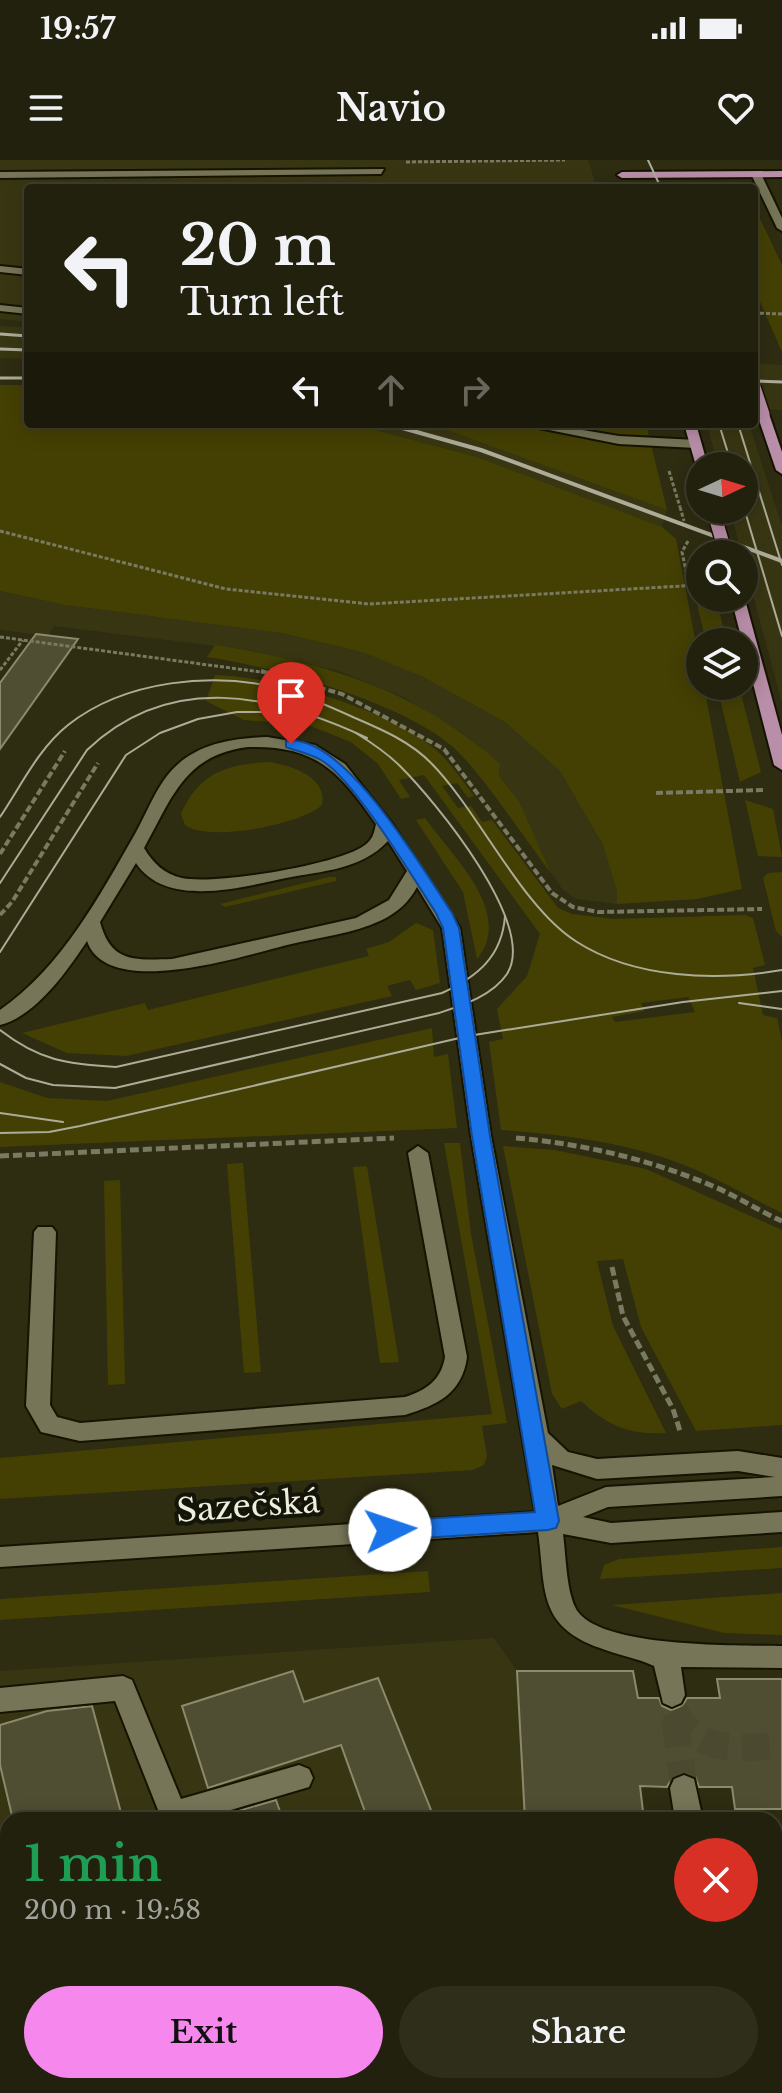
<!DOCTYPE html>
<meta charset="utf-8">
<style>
:root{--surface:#22210d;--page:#2e2e1b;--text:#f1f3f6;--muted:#a2a39d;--line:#3f3e2e;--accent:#f688ed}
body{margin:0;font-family:"Libre Baskerville",serif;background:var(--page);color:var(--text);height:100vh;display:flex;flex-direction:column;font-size:30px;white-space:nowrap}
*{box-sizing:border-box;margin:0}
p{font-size:26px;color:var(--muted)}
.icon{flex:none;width:44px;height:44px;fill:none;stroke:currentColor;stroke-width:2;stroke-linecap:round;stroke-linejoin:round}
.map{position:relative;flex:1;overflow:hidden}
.side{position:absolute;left:0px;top:1652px;width:782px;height:282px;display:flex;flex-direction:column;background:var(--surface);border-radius:24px 24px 0 0;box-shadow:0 4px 20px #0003,0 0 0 2px var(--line)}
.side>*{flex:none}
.banner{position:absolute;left:24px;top:24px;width:734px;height:244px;border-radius:8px;box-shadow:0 4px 20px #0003,0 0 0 2px var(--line);background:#22210d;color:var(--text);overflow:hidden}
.needle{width:52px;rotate:86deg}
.buttons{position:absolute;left:686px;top:292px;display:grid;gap:16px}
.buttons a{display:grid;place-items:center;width:72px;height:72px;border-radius:50%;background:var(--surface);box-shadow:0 4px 20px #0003,0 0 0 2px var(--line);font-size:40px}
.pin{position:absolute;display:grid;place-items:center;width:68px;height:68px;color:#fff;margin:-82px -34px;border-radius:50% 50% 50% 0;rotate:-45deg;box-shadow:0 0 8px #0007}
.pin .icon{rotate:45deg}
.me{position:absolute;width:88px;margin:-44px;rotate:86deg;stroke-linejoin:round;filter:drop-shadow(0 0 6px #0008)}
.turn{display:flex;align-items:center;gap:28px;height:168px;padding:0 24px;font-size:36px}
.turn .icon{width:104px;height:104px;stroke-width:2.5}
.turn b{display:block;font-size:56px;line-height:68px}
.lanes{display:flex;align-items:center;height:76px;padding:0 24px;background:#0003;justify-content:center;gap:40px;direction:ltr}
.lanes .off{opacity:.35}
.round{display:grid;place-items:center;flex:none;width:84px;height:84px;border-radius:42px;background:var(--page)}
.overview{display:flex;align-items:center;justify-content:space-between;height:136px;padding:0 24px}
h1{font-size:48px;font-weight:600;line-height:60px;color:#1e9e55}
.primary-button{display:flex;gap:16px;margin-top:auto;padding:16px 24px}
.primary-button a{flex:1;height:92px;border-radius:48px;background:var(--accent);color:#111;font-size:32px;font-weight:600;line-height:92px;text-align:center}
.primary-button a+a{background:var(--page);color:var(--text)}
.status{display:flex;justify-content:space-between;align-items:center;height:56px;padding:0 40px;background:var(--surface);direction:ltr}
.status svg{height:22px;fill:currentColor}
header{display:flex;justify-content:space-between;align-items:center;height:104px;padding:0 24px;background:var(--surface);font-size:36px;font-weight:600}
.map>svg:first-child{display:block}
.built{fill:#383612}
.green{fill:#444004;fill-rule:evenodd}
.building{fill:#4f4e32;stroke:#8b8a6c;stroke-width:2}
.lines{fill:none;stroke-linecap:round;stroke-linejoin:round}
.minor-tunnel{stroke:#4b4930;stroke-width:27;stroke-dasharray:27 14;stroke-linecap:butt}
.minor-casing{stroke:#161400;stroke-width:4}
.major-casing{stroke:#161400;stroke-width:4}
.path-far2{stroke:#7a7962;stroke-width:3;stroke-dasharray:4 2;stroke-linecap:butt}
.path-far1{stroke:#7a7962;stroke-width:4;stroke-dasharray:7 3;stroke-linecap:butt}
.path{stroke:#7a7962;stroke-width:5;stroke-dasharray:9 4;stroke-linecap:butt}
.minor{fill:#767558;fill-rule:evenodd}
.major{fill:#b98ea8;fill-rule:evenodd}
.tram{stroke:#adac98;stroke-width:2}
.rail-far1{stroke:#adac98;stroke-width:3}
.rail{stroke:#adac98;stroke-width:4}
.major-bridge-casing{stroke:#161400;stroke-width:16;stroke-linecap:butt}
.path-bridge{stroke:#7a7962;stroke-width:3;stroke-dasharray:4 2;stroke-linecap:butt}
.major-bridge{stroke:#b98ea8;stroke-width:13}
.route{fill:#1a73e8;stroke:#114b97;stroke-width:2}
.labels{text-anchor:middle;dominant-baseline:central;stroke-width:8;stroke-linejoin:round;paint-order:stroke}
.near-street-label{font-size:32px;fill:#eed;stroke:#151409}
</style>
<div class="status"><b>19:57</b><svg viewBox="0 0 49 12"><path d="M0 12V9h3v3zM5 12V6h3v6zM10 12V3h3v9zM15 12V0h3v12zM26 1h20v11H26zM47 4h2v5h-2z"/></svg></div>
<header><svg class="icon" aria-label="menu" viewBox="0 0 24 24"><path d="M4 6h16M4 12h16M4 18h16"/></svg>Navio<svg class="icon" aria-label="heart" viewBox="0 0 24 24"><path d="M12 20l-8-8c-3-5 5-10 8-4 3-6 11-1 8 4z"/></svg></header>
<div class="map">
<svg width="782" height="1933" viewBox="0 0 782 1933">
<rect width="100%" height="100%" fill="#2e2c11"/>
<!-- built -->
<g class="built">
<polygon points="0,0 588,0 597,28 28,28 28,162 0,159"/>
<polygon points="0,166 28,167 28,199 0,198"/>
<polygon points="754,203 782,205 782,250 754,249"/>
<polygon points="353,264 430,264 667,350 662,367 477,297"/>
<polygon points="707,264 749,264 782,366 782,543 730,350 744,350 744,306 718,306"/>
<polygon points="0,431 65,445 282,473 362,492 423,517 505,562 560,611 603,685 617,731 617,744 576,739 563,730 551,713 519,641 499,616 500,604 463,573 403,537 339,511 248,490 54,466 48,476 0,470"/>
<polygon points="494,1478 517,1511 525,1660 8,1660 8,1926 774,1926 774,1734 782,1734 782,1933 0,1933 0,1511"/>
</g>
<!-- green -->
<g class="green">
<polygon points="754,46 782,105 782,192 754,128"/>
<polygon points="0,225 28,225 28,264 353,264 477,297 662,367 676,379 700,505 700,526 704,526 742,729 697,739 617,744 617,731 603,685 560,611 505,562 423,517 362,492 282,473 65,445 0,431"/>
<polygon points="430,264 646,264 667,350"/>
<polygon points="694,432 700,432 700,438 716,438 727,482 706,482"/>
<path d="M215 485C320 501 420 530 500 604L499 616 519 641 551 713C523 677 485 617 453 587 402 542 274 507 207 497Z"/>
<path d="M215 515C279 517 385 548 435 589 450 602 462 620 474 636L468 638 457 623 442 626 458 648 471 646 482 662 492 660 558 748 572 754 613 759 745 755 753 758 765 805 753 808 763 855 777 858 782 882V1053C753 1039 724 1022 694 1009 633 983 566 975 501 970L489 882 503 879 497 849 527 816 540 774 424 615 399 620 410 637 401 639 378 604 351 582 308 565 244 560 206 541ZM688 837 695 852 615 862 612 857 644 851 641 843Z"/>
<polygon points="717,526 739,526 761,612 740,622"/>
<path d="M269 602C290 605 328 617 322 645 303 664 208 683 185 665L181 654C198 613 227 604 269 602Z"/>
<polygon points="745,640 773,649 782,697 758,696"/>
<path d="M425 658C452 696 515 753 477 799L463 732 416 660Z"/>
<polygon points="782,712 782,777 776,771 763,718 768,713"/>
<polygon points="329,717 336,717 336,721 225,747 220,744"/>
<polygon points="416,763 433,770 440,823 416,830 410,820 387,826 392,836 126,896 67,893 22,873 145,843 148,850 369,796 366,789 389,782"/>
<polygon points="432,868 434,897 448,894 457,968 0,987 0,922 47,938 107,941"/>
<polygon points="444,983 460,983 471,1074 507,1263 482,1266 487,1296 484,1305 473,1310 0,1339 0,1298 492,1254"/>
<path d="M503 986 555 990 646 1009 782 1070V1265L696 1271 641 1167 623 1099 597 1101 613 1166 666 1273C629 1275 608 1266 581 1241L562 1249 552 1234Z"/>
<polygon points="243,1003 261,1212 244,1213 227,1004"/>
<polygon points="367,1006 399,1202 380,1203 353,1007"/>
<polygon points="120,1020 125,1224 108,1225 104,1021"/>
<polygon points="782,1387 782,1408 600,1419 604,1405 619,1399"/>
<polygon points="428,1411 430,1432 0,1460 0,1439"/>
<polygon points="782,1433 782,1475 724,1473 612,1445"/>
</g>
<!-- building -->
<g class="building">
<polygon points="36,474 78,479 0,589 0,523"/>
<polygon points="293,1511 304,1542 378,1518 435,1660 368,1660 341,1585 208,1628 182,1546"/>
<polygon points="517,1511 633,1511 638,1538 659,1538 662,1546 671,1550 682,1546 687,1538 720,1538 717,1519 782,1519 782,1649 735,1649 732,1627 699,1627 695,1616 683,1612 673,1616 667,1627 640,1626 644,1660 525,1660"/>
<polygon points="92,1546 123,1660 13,1660 0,1605 0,1565 47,1551"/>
<polygon points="276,1640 283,1660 218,1660 217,1657"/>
</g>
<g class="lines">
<!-- minor-tunnel -->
<g class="minor-tunnel">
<path d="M674 1551C700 1596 737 1587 782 1586"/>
<polyline points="675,1560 684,1628"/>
</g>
<!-- minor casing -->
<g class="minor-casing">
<g id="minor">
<polygon points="384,9 381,14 0,18 0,12"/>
<polygon points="756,11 761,14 782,58 782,71 777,68 751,14"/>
<polygon points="0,106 28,109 28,115 0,112"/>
<polygon points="0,145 28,148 28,154 0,151"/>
<polygon points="519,264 546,264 619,276 696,280 702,284 696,288 619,284"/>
<path d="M267 577 315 585 345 604 393 665 460 768 491 976 548 1273 568 1292 597 1299 738 1291 782 1298V1336L608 1347 583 1357 611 1363 782 1352V1372L611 1383 563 1374C566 1396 566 1427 575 1447 594 1489 741 1485 782 1486V1508L681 1507 685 1535 681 1543 672 1547 663 1543 654 1506C637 1498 618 1495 600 1488 537 1466 546 1429 538 1372L0 1407V1387L535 1352 471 976 442 768 417 727C409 742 398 752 382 760 353 774 319 777 287 785 246 795 107 841 87 781 68 810 36 856 0 865V850C62 807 100 735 135 674 147 653 158 622 176 606 200 583 235 578 267 577ZM248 587C316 585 339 611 376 664 374 673 373 679 365 685 339 705 214 725 182 718 164 714 153 703 144 688 172 638 184 595 248 587ZM388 681 407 711 389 740 356 758 172 799C134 800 111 803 100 762L136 703C166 749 243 727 286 718 322 711 361 710 388 681ZM552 1305 597 1319 738 1311 775 1317 606 1327 558 1346Z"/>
<path d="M418 986 428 993 467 1197C462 1234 437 1245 405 1255L80 1281 41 1272 26 1246 34 1072 38 1067H52L56 1072 50 1245 57 1257 80 1263 405 1237C427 1230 441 1220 445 1197L408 993Z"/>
<polygon points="123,1516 132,1520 181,1639 299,1605 309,1609 313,1618 309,1627 197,1660 162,1660 115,1541 0,1552 0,1528"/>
<polygon points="684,1615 694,1619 703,1660 675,1660 670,1628 674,1619"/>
<rect x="774" y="1677" width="8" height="26"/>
</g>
</g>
<!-- major casing -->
<g class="major-casing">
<g id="major">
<polygon points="782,11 782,17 622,18 617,15 622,12"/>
<polygon points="763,250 769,254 782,292 782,314 776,310 757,254"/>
<polygon points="684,264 696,264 708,306 700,306 700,309 696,306"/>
<polygon points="744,436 782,575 782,610 774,605 731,438"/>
</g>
</g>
<!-- path-far2 -->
<g class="path-far2">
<polyline points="406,2 565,0"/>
<polyline points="754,153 782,154"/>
<polyline points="669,311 680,347"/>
<polyline points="0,371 226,429 369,444 700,425"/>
<polyline points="688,381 682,392 689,425"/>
<polyline points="0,477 268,513"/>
<polyline points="0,510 23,480"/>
</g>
<!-- path-far1 -->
<g class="path-far1">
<polyline points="261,511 342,534 444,589 552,733 573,747 598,752 762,749"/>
<polyline points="656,633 765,630"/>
<polyline points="0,694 65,591"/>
<polyline points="0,755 12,742 98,603"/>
</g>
<!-- path -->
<g class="path">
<path d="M516 978C585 984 652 1000 715 1027 738 1037 759 1051 782 1061"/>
<polyline points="0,996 394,978"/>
<polyline points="612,1107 623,1156 673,1249 680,1271"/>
</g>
<!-- minor -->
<use href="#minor" class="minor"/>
<!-- major -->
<use href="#major" class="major"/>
<!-- tram -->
<g class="tram">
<polyline points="648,0 661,28"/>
<polyline points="719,264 732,306"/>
<polyline points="738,264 782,405"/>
<polyline points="744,348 782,476"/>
<path d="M0 657C21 626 38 589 68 565 125 520 214 511 282 529 307 536 331 547 355 558 383 570 411 582 432 604 479 652 522 748 577 782 635 819 716 821 782 810"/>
<path d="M0 723 87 590C170 511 273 534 367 578"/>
<polyline points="0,792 126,595 160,573 198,559 237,552 278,552"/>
<polyline points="739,843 782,849"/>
<path d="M0 870C40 901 67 904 116 907L442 833C477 817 502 797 505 756"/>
<path d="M0 904 26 918 53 925 115 928 439 853C463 845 492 836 507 814 538 765 435 641 400 606 387 593 372 583 356 573"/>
<polyline points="0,953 63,962"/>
<polyline points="0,973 49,972 80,966 468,876 683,842 782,831"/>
</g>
<!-- rail-far1 -->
<g class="rail-far1">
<polyline points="0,174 28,176"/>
<polyline points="0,189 28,190"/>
<polyline points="0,218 28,218"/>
<polyline points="754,221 782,222"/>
</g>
<!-- rail -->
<polyline class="rail" points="388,264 481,290 782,401"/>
<!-- major-bridge casing -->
<g class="major-bridge-casing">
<g id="major-bridge">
<polyline points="754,227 763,254"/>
<polyline points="716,360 726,394"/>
</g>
</g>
<!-- path-bridge -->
<polyline class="path-bridge" points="680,347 684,361"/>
<!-- major-bridge -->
<use href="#major-bridge" class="major-bridge"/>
</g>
<!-- route -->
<path class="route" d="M286 581C343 571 423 710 452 753L459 768 490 976 559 1361 556 1368 548 1370 390 1380 382 1377 379 1370 382 1364 390 1361 535 1352 472 976 443 768 436 753C413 718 353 618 321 600 310 594 297 591 286 587Z"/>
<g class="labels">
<!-- near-street labels -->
<g class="near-street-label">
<text transform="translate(248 1346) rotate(-4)">Sazečská</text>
</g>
</g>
</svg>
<div class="buttons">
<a><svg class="needle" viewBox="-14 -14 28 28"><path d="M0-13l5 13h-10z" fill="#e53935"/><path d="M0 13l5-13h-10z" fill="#a2a39d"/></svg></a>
<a><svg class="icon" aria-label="search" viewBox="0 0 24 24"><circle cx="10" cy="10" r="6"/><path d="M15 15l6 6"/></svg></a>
<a><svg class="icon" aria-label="layers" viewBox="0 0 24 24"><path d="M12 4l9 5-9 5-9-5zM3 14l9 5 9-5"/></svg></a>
</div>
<div class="pin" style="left:291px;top:584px;background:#d93025"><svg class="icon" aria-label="arrive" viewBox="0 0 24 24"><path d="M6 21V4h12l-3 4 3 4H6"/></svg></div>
<svg class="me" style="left:390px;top:1370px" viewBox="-20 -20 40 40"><circle r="19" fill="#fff"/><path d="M0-13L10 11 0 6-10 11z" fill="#1a73e8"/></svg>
<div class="banner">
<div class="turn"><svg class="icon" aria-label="left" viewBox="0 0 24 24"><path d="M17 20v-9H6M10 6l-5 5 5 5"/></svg><div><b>20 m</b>Turn left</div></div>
<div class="lanes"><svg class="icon" aria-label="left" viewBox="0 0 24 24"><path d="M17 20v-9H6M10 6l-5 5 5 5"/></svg><svg class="icon off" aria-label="ahead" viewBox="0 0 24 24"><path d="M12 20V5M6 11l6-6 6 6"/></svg><svg class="icon off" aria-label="right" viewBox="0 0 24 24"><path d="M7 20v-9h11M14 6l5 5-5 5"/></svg></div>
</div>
<section class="side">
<div class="overview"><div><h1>1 min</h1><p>200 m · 19:58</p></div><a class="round" style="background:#d93025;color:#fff"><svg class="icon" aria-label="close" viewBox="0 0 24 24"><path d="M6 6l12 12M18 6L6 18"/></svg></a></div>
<div class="primary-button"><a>Exit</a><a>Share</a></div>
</section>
</div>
